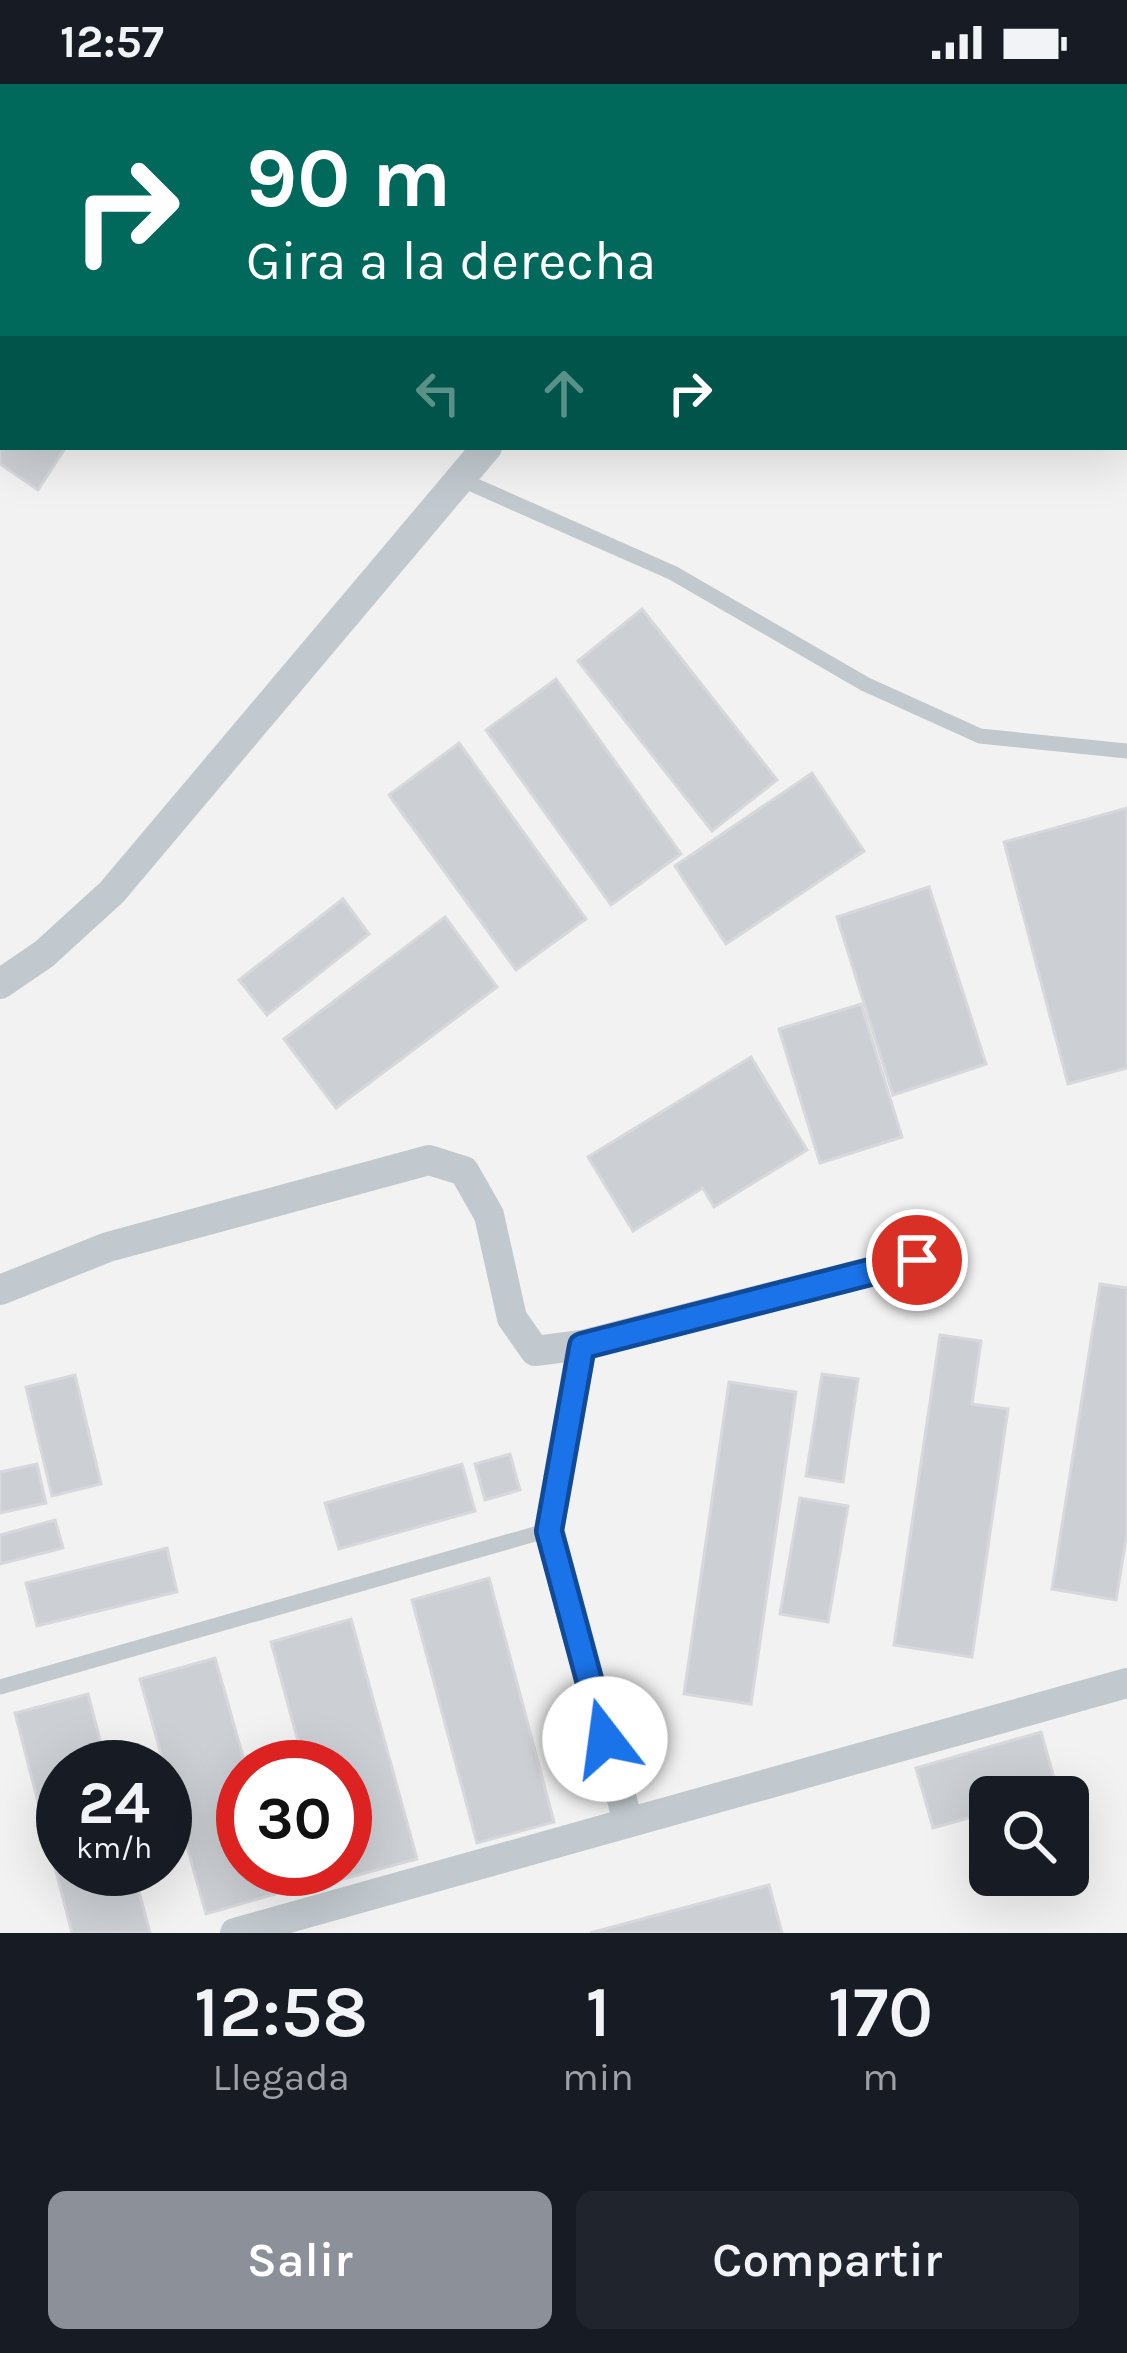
<!DOCTYPE html>
<html lang="es">
<style>
:root{--surface:#171b24;--page:#20242c;--text:#f1f3f6;--muted:#9ea1a6;--accent:#8c9099}
body{margin:0;font-family:Karla,sans-serif;background:var(--page);color:var(--text);height:100vh;display:flex;flex-direction:column;font-size:45px;white-space:nowrap}
*{box-sizing:border-box;margin:0}
p{font-size:39px;color:var(--muted)}
.icon{flex:none;width:66px;height:66px;fill:none;stroke:currentColor;stroke-width:2;stroke-linecap:round;stroke-linejoin:round}
.map{position:relative;height:1849px;overflow:hidden}
.drawer{display:flex;flex-direction:column;background:var(--surface);flex:1}
.drawer>*{flex:none}
.top-card{position:absolute;left:0px;top:0px;width:1128px;height:366px;box-shadow:0 12px 48px #0002;background:#00695c;color:#fff;overflow:hidden}
.buttons{position:absolute;left:969px;top:1692px;display:grid;gap:24px}
.buttons a{display:grid;place-items:center;width:120px;height:120px;border-radius:18px;background:var(--surface);box-shadow:0 12px 48px #0002;font-size:60px}
.speed{position:absolute;left:36px;top:1656px;display:flex;gap:24px;font-size:60px;font-weight:700;text-align:center}
.speed>*{display:grid;place-content:center;width:156px;height:156px;border-radius:50%;background:var(--surface);box-shadow:0 12px 48px #0002;line-height:1}
.speed small{font-size:30px;font-weight:400}
.speed .limit{border:18px solid #d22;background:#fff;color:#111}
.pin{position:absolute;display:grid;place-items:center;width:102px;height:102px;color:#fff;margin:-51px;border:6px solid #fff;border-radius:50%;box-shadow:0 3px 12px #0007}
.me{position:absolute;width:132px;margin:-66px;rotate:345deg;stroke-linejoin:round;filter:drop-shadow(0 0 9px #0008)}
.turn{display:flex;align-items:center;gap:42px;height:252px;padding:0 48px;font-size:54px}
.turn .icon{width:156px;height:156px;stroke-width:2.5}
.turn b{display:block;font-size:84px;line-height:102px}
.lanes{display:flex;align-items:center;height:114px;padding:0 48px;background:#0003;justify-content:center;gap:60px;direction:ltr}
.lanes .off{opacity:.35}
.eta{display:flex;justify-content:space-evenly;align-items:center;height:204px;text-align:center}
.eta b{font-size:72px;font-weight:600;line-height:84px}
.primary-button{display:flex;gap:24px;margin-top:auto;padding:24px 48px}
.primary-button a{flex:1;height:138px;border-radius:18px;background:var(--accent);color:#fff;font-size:48px;font-weight:600;line-height:138px;text-align:center}
.primary-button a+a{background:var(--page);color:var(--text)}
.status{display:flex;justify-content:space-between;align-items:center;height:84px;padding:0 60px;background:var(--surface);direction:ltr}
.status svg{height:33px;fill:currentColor}
.map>svg:first-child{display:block}
.building{fill:#cccfd3;stroke:#d6d8dc;stroke-width:3}
.lines{fill:none;stroke-linecap:round;stroke-linejoin:round}
.lane{stroke:#c1c9ce;stroke-width:15}
.street{stroke:#c1c9ce;stroke-width:30}
.route-casing{stroke:#114b97;stroke-width:30}
.route{stroke:#1a73e8;stroke-width:21}
</style>
<div class="status"><b>12:57</b><svg viewBox="0 0 49 12"><path d="M0 12V9h3v3zM5 12V6h3v6zM10 12V3h3v9zM15 12V0h3v12zM26 1h20v11H26zM47 4h2v5h-2z"/></svg></div>
<div class="map">
<svg width="1127" height="1849" viewBox="0 0 1127 1849">
<rect width="100%" height="100%" fill="#f3f2f2"/>
<!-- building -->
<g class="building">
<polygon points="4,0 163,0 167,3 9,3"/>
<polygon points="521,0 685,0 519,3"/>
<polygon points="0,274 3,363 66,363 38,406 0,380"/>
<polygon points="642,525 777,696 712,747 578,577"/>
<polygon points="556,595 681,770 611,821 486,646"/>
<polygon points="459,659 586,835 516,886 389,711"/>
<polygon points="812,689 864,767 726,860 675,782"/>
<polygon points="1127,724 1127,984 1068,1000 1004,758"/>
<polygon points="929,803 986,980 893,1011 837,833"/>
<polygon points="343,815 369,850 267,931 239,896"/>
<polygon points="445,833 497,903 336,1024 284,955"/>
<polygon points="861,920 902,1053 820,1079 779,945"/>
<polygon points="751,973 807,1066 714,1123 703,1104 633,1147 588,1073"/>
<polygon points="1100,1200 1127,1204 1127,1449 1116,1516 1052,1505"/>
<polygon points="940,1251 981,1257 972,1320 1008,1325 972,1573 894,1561"/>
<polygon points="822,1290 858,1295 843,1398 806,1392"/>
<polygon points="75,1291 101,1400 52,1412 26,1303"/>
<polygon points="729,1298 796,1308 751,1620 684,1610"/>
<polygon points="510,1370 520,1406 485,1416 475,1380"/>
<polygon points="37,1380 46,1419 0,1429 0,1388"/>
<polygon points="462,1380 475,1427 339,1465 325,1419"/>
<polygon points="800,1414 848,1422 828,1538 780,1530"/>
<polygon points="55,1436 63,1464 0,1480 0,1451"/>
<polygon points="167,1464 177,1508 37,1542 26,1499"/>
<polygon points="489,1494 554,1738 477,1759 412,1516"/>
<polygon points="351,1535 417,1775 336,1797 333,1785 345,1785 345,1683 305,1683 271,1558"/>
<polygon points="215,1574 246,1683 243,1683 243,1785 275,1785 282,1808 206,1830 140,1595"/>
<polygon points="88,1610 107,1683 63,1683 63,1785 133,1785 150,1849 72,1849 15,1629"/>
<polygon points="1041,1648 1058,1708 1041,1713 990,1713 990,1728 933,1744 916,1684"/>
<polygon points="769,1801 782,1849 590,1849"/>
</g>
<g class="lines">
<!-- lane -->
<g class="lane">
<polyline points="460,395 673,489 865,600 980,652 1127,667"/>
<polyline points="0,1603 549,1446"/>
</g>
<!-- street -->
<g class="street">
<polyline points="790,3 792,0"/>
<polyline points="0,900 44,870 112,808 487,363"/>
<polyline points="0,1206 108,1163 429,1076 464,1087 489,1131 512,1234 535,1267 582,1261 917,1176"/>
<polyline points="582,1261 549,1446 628,1738"/>
<polyline points="235,1849 1127,1599"/>
</g>
</g>
<g class="lines">
<!-- route casing -->
<g class="route-casing">
<polyline id="route" points="605,1655 549,1447 582,1262 917,1176"/>
</g>
<!-- route -->
<use href="#route" class="route"/>
</g>
</svg>
<div class="buttons">
<a><svg class="icon" aria-label="search" viewBox="0 0 24 24"><circle cx="10" cy="10" r="6"/><path d="M15 15l6 6"/></svg></a>
</div>
<div class="speed"><div>24<small>km/h</small></div><div class="limit">30</div></div>
<div class="pin" style="left:917px;top:1176px;background:#d93025"><svg class="icon" aria-label="arrive" viewBox="0 0 24 24"><path d="M6 21V4h12l-3 4 3 4H6"/></svg></div>
<svg class="me" style="left:605px;top:1655px" viewBox="-20 -20 40 40"><circle r="19" fill="#fff"/><path d="M0-13L10 11 0 6-10 11z" fill="#1a73e8"/></svg>
<div class="top-card">
<div class="turn"><svg class="icon" aria-label="right" viewBox="0 0 24 24"><path d="M7 20v-9h11M14 6l5 5-5 5"/></svg><div><b>90 m</b>Gira a la derecha</div></div>
<div class="lanes"><svg class="icon off" aria-label="left" viewBox="0 0 24 24"><path d="M17 20v-9H6M10 6l-5 5 5 5"/></svg><svg class="icon off" aria-label="ahead" viewBox="0 0 24 24"><path d="M12 20V5M6 11l6-6 6 6"/></svg><svg class="icon" aria-label="right" viewBox="0 0 24 24"><path d="M7 20v-9h11M14 6l5 5-5 5"/></svg></div>
</div>
</div>
<section class="drawer">
<div class="eta">
<div><b>12:58</b><p>Llegada</p></div>
<div><b>1</b><p>min</p></div>
<div><b>170</b><p>m</p></div>
</div>
<div class="primary-button"><a>Salir</a><a>Compartir</a></div>
</section>
